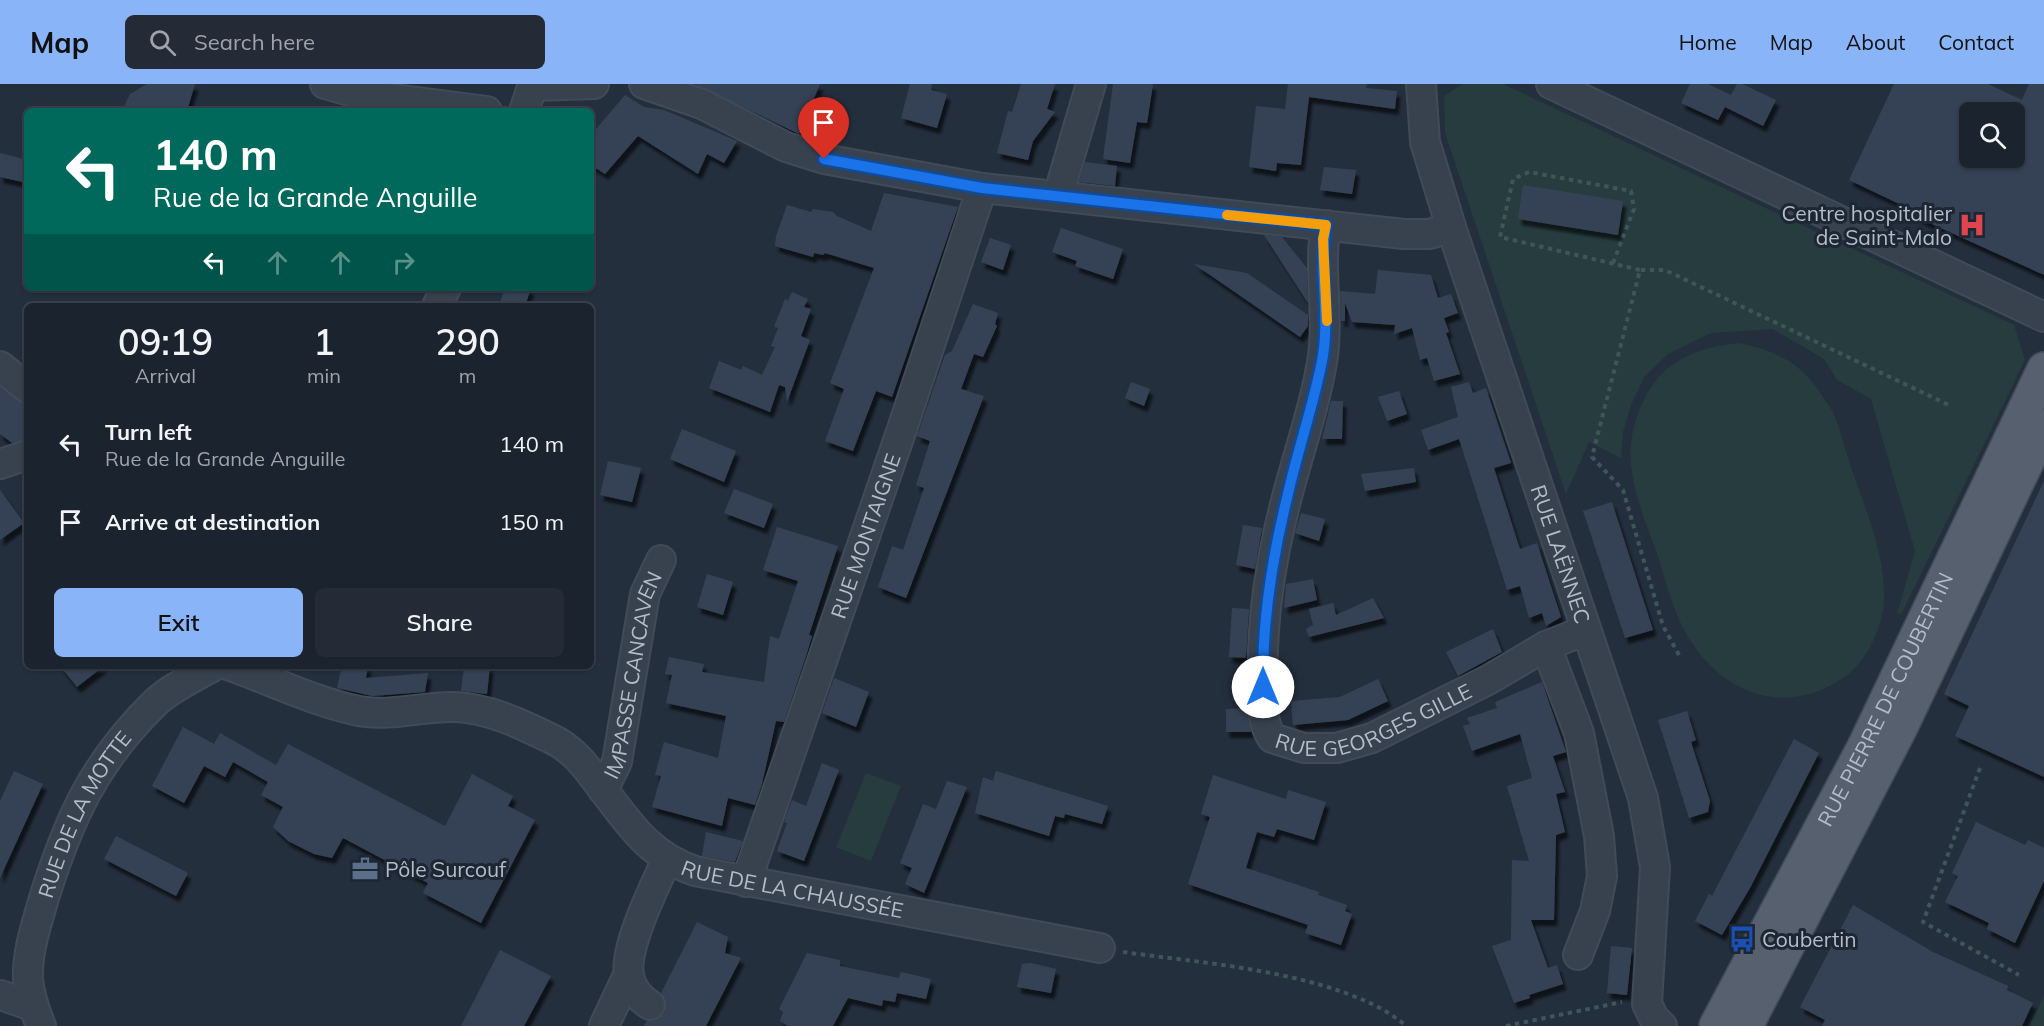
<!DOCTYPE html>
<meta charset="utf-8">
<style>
:root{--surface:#1b232e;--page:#242b36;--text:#f1f3f6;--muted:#a0a4aa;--line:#39404a;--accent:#8ab4f8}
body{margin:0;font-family:Mulish,sans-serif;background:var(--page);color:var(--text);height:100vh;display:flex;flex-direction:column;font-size:22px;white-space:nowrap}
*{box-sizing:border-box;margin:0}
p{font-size:20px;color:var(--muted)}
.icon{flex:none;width:33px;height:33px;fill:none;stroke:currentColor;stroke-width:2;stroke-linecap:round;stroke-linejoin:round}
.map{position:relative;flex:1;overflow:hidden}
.panel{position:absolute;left:24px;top:219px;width:570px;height:366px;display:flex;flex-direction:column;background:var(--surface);border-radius:9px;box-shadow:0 2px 4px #0004,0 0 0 2px var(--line)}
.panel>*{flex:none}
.guide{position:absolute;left:24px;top:24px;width:570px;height:183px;border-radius:9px;box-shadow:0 2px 4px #0004,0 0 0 2px var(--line);background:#00695c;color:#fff;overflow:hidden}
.fabs{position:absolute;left:1959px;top:18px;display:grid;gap:12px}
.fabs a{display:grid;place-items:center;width:66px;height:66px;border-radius:9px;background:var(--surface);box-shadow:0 2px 4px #0004,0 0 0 2px var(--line);font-size:30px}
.pin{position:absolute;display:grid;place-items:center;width:51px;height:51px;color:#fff;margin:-62px -26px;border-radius:50% 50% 50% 0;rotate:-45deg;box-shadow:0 0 6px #0007}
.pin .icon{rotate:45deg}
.me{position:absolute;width:66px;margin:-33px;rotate:0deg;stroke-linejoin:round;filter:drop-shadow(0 0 4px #0008)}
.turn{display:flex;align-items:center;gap:21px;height:126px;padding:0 30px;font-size:27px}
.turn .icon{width:78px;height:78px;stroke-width:2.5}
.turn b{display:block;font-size:42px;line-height:51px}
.lanes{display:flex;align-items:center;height:57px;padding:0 30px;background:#0003;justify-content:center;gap:30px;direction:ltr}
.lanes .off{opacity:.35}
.eta{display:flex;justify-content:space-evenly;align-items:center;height:102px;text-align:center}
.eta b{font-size:36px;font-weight:600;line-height:42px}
.action{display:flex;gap:12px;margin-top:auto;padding:12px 30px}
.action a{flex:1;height:69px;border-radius:9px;background:var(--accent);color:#111;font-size:24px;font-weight:600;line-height:69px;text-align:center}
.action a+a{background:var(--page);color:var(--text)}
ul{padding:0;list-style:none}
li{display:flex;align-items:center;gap:18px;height:78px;padding:0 30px}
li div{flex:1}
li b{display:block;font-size:22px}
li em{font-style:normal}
header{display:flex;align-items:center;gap:36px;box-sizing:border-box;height:84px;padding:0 30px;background:var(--accent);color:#111}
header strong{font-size:28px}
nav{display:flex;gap:33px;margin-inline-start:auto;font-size:21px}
.search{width:420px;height:54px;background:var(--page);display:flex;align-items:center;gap:15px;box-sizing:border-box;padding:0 21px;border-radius:9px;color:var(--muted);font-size:22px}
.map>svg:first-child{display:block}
.green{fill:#263c3f}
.building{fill:#364354;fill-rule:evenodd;filter:url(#shadow)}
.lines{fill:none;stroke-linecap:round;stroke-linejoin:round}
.minor-casing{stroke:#414a57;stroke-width:32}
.major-casing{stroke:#414a57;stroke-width:36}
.path{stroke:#3f5557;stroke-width:4;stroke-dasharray:4.5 4.5;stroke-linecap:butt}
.minor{stroke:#38414e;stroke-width:28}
.major{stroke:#56606e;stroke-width:33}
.route-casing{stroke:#114b97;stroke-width:15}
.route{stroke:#1a73e8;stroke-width:10}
.slow{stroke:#f59e0b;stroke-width:10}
.labels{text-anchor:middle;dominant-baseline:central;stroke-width:6;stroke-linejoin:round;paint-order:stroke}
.poi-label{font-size:21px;fill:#b4bcc9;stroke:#1d2633;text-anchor:start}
.street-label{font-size:21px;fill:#b4bcc9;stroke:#1d2633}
</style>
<header>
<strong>Map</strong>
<div class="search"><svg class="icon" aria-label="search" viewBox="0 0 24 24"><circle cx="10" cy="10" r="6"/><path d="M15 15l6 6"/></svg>Search here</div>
<nav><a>Home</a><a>Map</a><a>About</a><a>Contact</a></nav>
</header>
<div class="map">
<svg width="2044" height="942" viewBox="0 0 2044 942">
<defs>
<filter id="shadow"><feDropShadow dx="3.5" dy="6" stdDeviation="1.5" flood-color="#0009"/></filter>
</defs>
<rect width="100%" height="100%" fill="#242f3e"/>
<!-- green -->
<g class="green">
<polygon points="1463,0 1503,0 2014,241 2025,276 1902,529 1897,530 1915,467 1871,315 1837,296 1824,275 1773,245 1711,249 1668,270 1645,292 1631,321 1623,348 1621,374 1589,358 1566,410 1445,49 1444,12"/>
<path d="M1739 259C1762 264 1785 271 1803 288 1814 298 1824 314 1832 327 1840 341 1843 360 1849 377 1863 420 1886 469 1884 516 1883 543 1867 578 1843 594 1779 637 1713 605 1681 540 1671 519 1665 494 1658 472 1647 442 1634 412 1631 380 1627 346 1645 298 1675 279 1695 266 1716 261 1739 259Z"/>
<polygon points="866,689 901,702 871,777 836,763"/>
<polygon points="2044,912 2044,942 2029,942"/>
</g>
<!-- building -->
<g class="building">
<polygon points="147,0 195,0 187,27 122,27 130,10"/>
<polygon points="695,0 820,0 799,50"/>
<polygon points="910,0 932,0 931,6 947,10 937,44 901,34"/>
<polygon points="1021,0 1055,0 1047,25 1055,28 1033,57 1028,76 997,69 1008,27 1012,28"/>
<polygon points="1113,0 1153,0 1147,39 1137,38 1130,79 1103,75"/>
<polygon points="1288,0 1367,0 1366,4 1397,7 1395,25 1309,13 1301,81 1277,79 1276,87 1249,83 1256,22 1285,25"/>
<polygon points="1690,0 1708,0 1731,11 1737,0 1742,0 1776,16 1763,42 1725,23 1718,36 1681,19"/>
<path d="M1894 0H1988L2022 16 2029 0H2044V191L1912 131 1914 127 1849 96ZM1970 28H2014V74H1970Z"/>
<polygon points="625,11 644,23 664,26 737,57 724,79 707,70 698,90 638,52 605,90 591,81 591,51"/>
<polygon points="0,69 27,76 27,99 0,93"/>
<polygon points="1085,78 1117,82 1115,102 1079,98"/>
<polygon points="1324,83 1356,86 1352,110 1320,106"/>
<polygon points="1523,101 1623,117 1618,151 1518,135"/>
<polygon points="884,109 958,123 892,313 876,307 853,367 825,357 844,305 830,299 874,184 825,169 823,171 814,169 813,173 775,162 776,152 787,121 811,128 813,125 833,128 837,132 871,147"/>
<polygon points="1061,144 1123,165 1113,195 1075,182 1077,177 1052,168"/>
<polygon points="1264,151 1282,153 1307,184 1308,219"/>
<polygon points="990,154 1011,161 1003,186 981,178"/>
<polygon points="1194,180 1247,189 1308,231 1308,242 1300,253"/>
<polygon points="1378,186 1431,191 1438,214 1451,210 1458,229 1444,234 1449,248 1446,249 1460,290 1434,297 1427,274 1420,276 1412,244 1394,250 1395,241 1352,238 1345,219 1345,237 1341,237 1340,207 1375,210"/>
<polygon points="505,204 531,204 525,222 499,222"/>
<polygon points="792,208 808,215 804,223 811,225 801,252 810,256 787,318 785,303 779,301 770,328 709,304 719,277 741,286 743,282 762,291 775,263 771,262 778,244 774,243 785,215 788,217"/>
<polygon points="973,220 998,229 995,240 997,242 983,273 974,270 961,305 984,312 906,514 878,503 892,462 903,466 924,404 916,401 930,357 917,352 945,271 952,267"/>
<polygon points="1131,298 1150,305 1144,322 1125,314"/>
<polygon points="1469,298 1473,309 1486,304 1511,379 1494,384 1520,465 1537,459 1561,533 1546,542 1542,529 1529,534 1520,502 1507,506 1459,355 1428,366 1421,346 1458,333 1451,303"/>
<polygon points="0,303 27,322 27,355 12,359 0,350"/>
<polygon points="1399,307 1407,330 1387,337 1378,313"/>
<polygon points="1331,317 1343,317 1342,355 1322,355"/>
<polygon points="682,345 736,367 724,398 670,375"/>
<polygon points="608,377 641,384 632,418 600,411"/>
<polygon points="1414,384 1416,398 1365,407 1361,390"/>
<polygon points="2044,397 2044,693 1955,652 1969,622 1944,610"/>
<polygon points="734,405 773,420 764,444 724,429"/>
<polygon points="0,406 24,439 0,456"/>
<polygon points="1612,418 1653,546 1625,554 1583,427"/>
<polygon points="1301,429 1325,435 1319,457 1295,449"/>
<polygon points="1243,441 1262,444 1255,485 1236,481"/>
<polygon points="777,443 838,462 809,551 812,552 807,569 784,638 776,637 762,700 755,721 728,714 722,742 652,723 661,692 655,691 664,658 718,674 726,632 666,619 672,591 665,590 669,573 704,580 702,588 764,598 770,552 779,555 798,497 763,486"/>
<polygon points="707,490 733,498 723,531 697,523"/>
<polygon points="1313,495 1317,516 1284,524 1286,500"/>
<polygon points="1373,514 1384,534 1309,553 1306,545 1313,541 1309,525 1333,519 1336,531"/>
<polygon points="1232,524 1249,525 1246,574 1229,573"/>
<polygon points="1493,545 1502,568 1458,592 1446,568"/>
<polygon points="60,582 104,582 77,603"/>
<polygon points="342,582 368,582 366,594 428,589 425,608 372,612 337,604"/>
<polygon points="464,582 490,582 487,610 461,607"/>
<polygon points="834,594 869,608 856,643 822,629"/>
<polygon points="1378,595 1388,617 1348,636 1293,641 1291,617 1340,613"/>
<polygon points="1542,598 1566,668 1553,672 1565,708 1556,710 1565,748 1556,751 1554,836 1531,836 1548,884 1557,881 1563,900 1529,911 1530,914 1514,919 1492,862 1511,856 1512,776 1529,777 1507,702 1532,694 1520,650 1472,667 1463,642 1470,640 1467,634 1497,624 1495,618"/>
<polygon points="1247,624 1251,648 1226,648 1226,625"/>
<polygon points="1687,627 1696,656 1691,658 1710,717 1708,728 1689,734 1658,636"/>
<polygon points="183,643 214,660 220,649 276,681 288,660 445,742 472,690 513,712 508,722 535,736 481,839 423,809 428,799 343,754 332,774 314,770 288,757 273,743 283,723 261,711 268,698 233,678 225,693 204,682 184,719 152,702"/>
<polygon points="1794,655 1819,669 1750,804 1722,851 1695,837 1709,810 1712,812"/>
<polygon points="822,679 839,686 804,777 777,767 787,739 784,738 792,716 806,722"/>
<polygon points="14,687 43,700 0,794 0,717"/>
<polygon points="996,687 1108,722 1102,740 1065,730 1064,734 1055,732 1049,752 975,729 983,693 993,697"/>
<polygon points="1213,691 1286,715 1288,706 1326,718 1314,756 1277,745 1274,753 1257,748 1246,784 1319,808 1318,811 1347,821 1345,827 1352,830 1341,861 1305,849 1308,841 1188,800 1210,733 1201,730"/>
<polygon points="947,697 967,703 924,809 905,800 912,784 900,779 923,720 936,725"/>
<polygon points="1976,738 2025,761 2028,756 2044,764 2044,797 2015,859 1987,845 1989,839 1945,818 1958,792 1952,789"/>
<polygon points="706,748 743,757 735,778 702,772"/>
<polygon points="116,752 188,789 176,812 104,775"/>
<polygon points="1853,821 1933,868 2008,902 2007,906 2033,919 2022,942 1822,942 1825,936 1800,923"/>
<polygon points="697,838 728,853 725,869 741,874 706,942 644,942 647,937 656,936 664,930 666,922 661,909"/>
<polygon points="1611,862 1632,864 1627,911 1607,909"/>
<polygon points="500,866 551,892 524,942 461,942"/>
<polygon points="807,869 840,876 840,882 899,894 901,888 931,895 926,915 897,909 895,918 883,916 882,922 848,914 833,942 788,942 780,937 783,928 779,925"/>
<polygon points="1031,879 1056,885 1051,909 1017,903 1022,880"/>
</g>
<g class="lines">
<!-- minor casing -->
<g class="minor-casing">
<g id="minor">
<polyline points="325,0 363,11 487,27"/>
<polyline points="644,0 702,20 786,63 824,75 982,104 1404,150 1430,150 1451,143"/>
<path id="s1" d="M1421 0 1425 58 1451 143 1643 714 1655 783 1647 920 1654 934 1662 942"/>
<polyline points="1551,0 2044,233"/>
<polyline points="533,2 594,0"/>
<polyline points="524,27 533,0"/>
<polyline points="1058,112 1091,0"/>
<path id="s2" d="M1326 141C1318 184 1329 229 1323 272 1316 318 1300 364 1288 409 1272 469 1261 535 1263 597 1263 618 1261 637 1272 654L1304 664H1337L1372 654 1488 596 1546 562 1586 546"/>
<polyline points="437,222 446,204"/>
<polyline points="0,282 27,304"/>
<polyline points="0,380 27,371"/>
<polyline points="1546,562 1579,649 1599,752 1602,792 1595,827 1578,871"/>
<path id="s3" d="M230 582C273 597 315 618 359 627 390 633 424 622 455 623 488 624 521 640 550 654 574 665 587 684 602 704 630 741 650 772 695 787L1100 864"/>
<path id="s4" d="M603 706 617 678 645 510 661 476"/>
<path id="s5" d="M746 798 902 345 982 104"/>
<polyline points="0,911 33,922"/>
<path d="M650 921C639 914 631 904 629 891 624 863 655 802 667 775"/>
<path id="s6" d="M41 942C35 927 29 910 28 894 27 867 37 839 44 814 69 734 95 677 156 618 171 604 195 593 214 582"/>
<polyline points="604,942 628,891"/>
</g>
</g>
<!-- major casing -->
<g class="major-casing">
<g id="major">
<path id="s7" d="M1716 942 1864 663 2044 285"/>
<polyline points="1746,942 1900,645 2044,342"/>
</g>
</g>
<!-- path -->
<g class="path">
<polyline points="1613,179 1634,125 1631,107 1529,88 1513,95 1500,153 1640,186"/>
<polyline points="1679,571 1663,542 1623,406 1592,373 1640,186 1665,186 1951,322"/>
<polyline points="1980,684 1923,838 2019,891"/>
<path d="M1123 868C1202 879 1304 886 1376 922 1387 927 1397 935 1407 942"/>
<polyline points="1506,942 1622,918"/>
</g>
<!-- minor -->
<use href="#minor" class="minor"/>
<!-- major -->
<use href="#major" class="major"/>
</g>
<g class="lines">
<!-- route casing -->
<g class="route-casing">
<path id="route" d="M824 75 982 104 1326 141C1318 186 1331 232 1322 277 1313 323 1297 368 1287 414 1272 475 1262 539 1263 603"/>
</g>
<!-- route -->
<use href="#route" class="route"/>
<!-- slow -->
<polyline class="slow" points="1227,131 1326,141 1323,155 1327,237"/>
</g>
<!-- icons -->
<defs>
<g id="hospital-bare" transform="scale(2.07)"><path d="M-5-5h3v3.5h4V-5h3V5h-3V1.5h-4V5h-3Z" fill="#e0444e" stroke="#1d2633" stroke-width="2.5" paint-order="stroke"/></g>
<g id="office-bare" transform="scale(2.07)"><path d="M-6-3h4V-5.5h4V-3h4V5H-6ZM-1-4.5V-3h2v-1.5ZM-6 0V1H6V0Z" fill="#5c6f8a" stroke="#1d2633" stroke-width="2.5" paint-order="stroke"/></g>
<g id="bus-bare" transform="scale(2.07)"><path d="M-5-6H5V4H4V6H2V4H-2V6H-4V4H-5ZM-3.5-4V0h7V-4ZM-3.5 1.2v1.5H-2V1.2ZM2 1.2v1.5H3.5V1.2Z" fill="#1a4fb4" stroke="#1d2633" stroke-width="2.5" paint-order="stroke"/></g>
</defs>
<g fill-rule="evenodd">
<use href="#hospital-bare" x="1972" y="141"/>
<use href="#office-bare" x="365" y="785"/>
<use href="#bus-bare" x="1742" y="855"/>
</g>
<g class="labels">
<!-- poi labels -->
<g class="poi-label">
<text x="1952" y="129" text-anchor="end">Centre hospitalier<tspan x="1952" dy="24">de Saint-Malo</tspan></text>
<text x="385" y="785">Pôle Surcouf</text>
<text x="1762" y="855">Coubertin</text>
</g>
<!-- street labels -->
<g class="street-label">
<text stroke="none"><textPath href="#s5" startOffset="366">RUE MONTAIGNE</textPath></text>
<text stroke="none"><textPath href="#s1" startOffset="492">RUE LAËNNEC</textPath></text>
<text stroke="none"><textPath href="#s4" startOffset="120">IMPASSE CANCAVEN</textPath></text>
<text stroke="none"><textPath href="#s7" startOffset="368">RUE PIERRE DE COUBERTIN</textPath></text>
<text stroke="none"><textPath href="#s2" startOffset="630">RUE GEORGES GILLE</textPath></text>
<text stroke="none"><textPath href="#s6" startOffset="225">RUE DE LA MOTTE</textPath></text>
<text stroke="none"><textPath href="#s3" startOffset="633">RUE DE LA CHAUSSÉE</textPath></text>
</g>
</g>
</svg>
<div class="fabs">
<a><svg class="icon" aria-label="search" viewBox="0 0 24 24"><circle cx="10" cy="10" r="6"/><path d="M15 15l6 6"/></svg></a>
</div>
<div class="pin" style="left:824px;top:75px;background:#d93025"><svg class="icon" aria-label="arrive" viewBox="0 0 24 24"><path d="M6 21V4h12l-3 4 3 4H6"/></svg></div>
<svg class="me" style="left:1263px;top:603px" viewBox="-20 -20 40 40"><circle r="19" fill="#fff"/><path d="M0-13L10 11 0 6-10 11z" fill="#1a73e8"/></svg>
<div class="guide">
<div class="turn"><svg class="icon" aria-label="left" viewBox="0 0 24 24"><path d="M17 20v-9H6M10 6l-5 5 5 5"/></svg><div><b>140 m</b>Rue de la Grande Anguille</div></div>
<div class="lanes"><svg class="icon" aria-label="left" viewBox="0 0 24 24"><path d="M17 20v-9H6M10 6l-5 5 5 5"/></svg><svg class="icon off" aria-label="ahead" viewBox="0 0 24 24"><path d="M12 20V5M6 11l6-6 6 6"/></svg><svg class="icon off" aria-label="ahead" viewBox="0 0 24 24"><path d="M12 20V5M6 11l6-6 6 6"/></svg><svg class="icon off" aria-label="right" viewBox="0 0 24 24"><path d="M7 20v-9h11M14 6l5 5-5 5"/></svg></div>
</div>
<section class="panel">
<div class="eta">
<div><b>09:19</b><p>Arrival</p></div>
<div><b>1</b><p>min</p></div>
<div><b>290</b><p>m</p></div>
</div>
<ul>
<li><svg class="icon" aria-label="left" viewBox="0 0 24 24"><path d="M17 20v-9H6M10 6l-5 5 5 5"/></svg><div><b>Turn left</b><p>Rue de la Grande Anguille</p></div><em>140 m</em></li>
<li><svg class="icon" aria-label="arrive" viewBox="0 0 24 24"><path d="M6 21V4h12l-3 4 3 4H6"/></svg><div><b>Arrive at destination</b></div><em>150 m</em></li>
</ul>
<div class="action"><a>Exit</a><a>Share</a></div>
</section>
</div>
